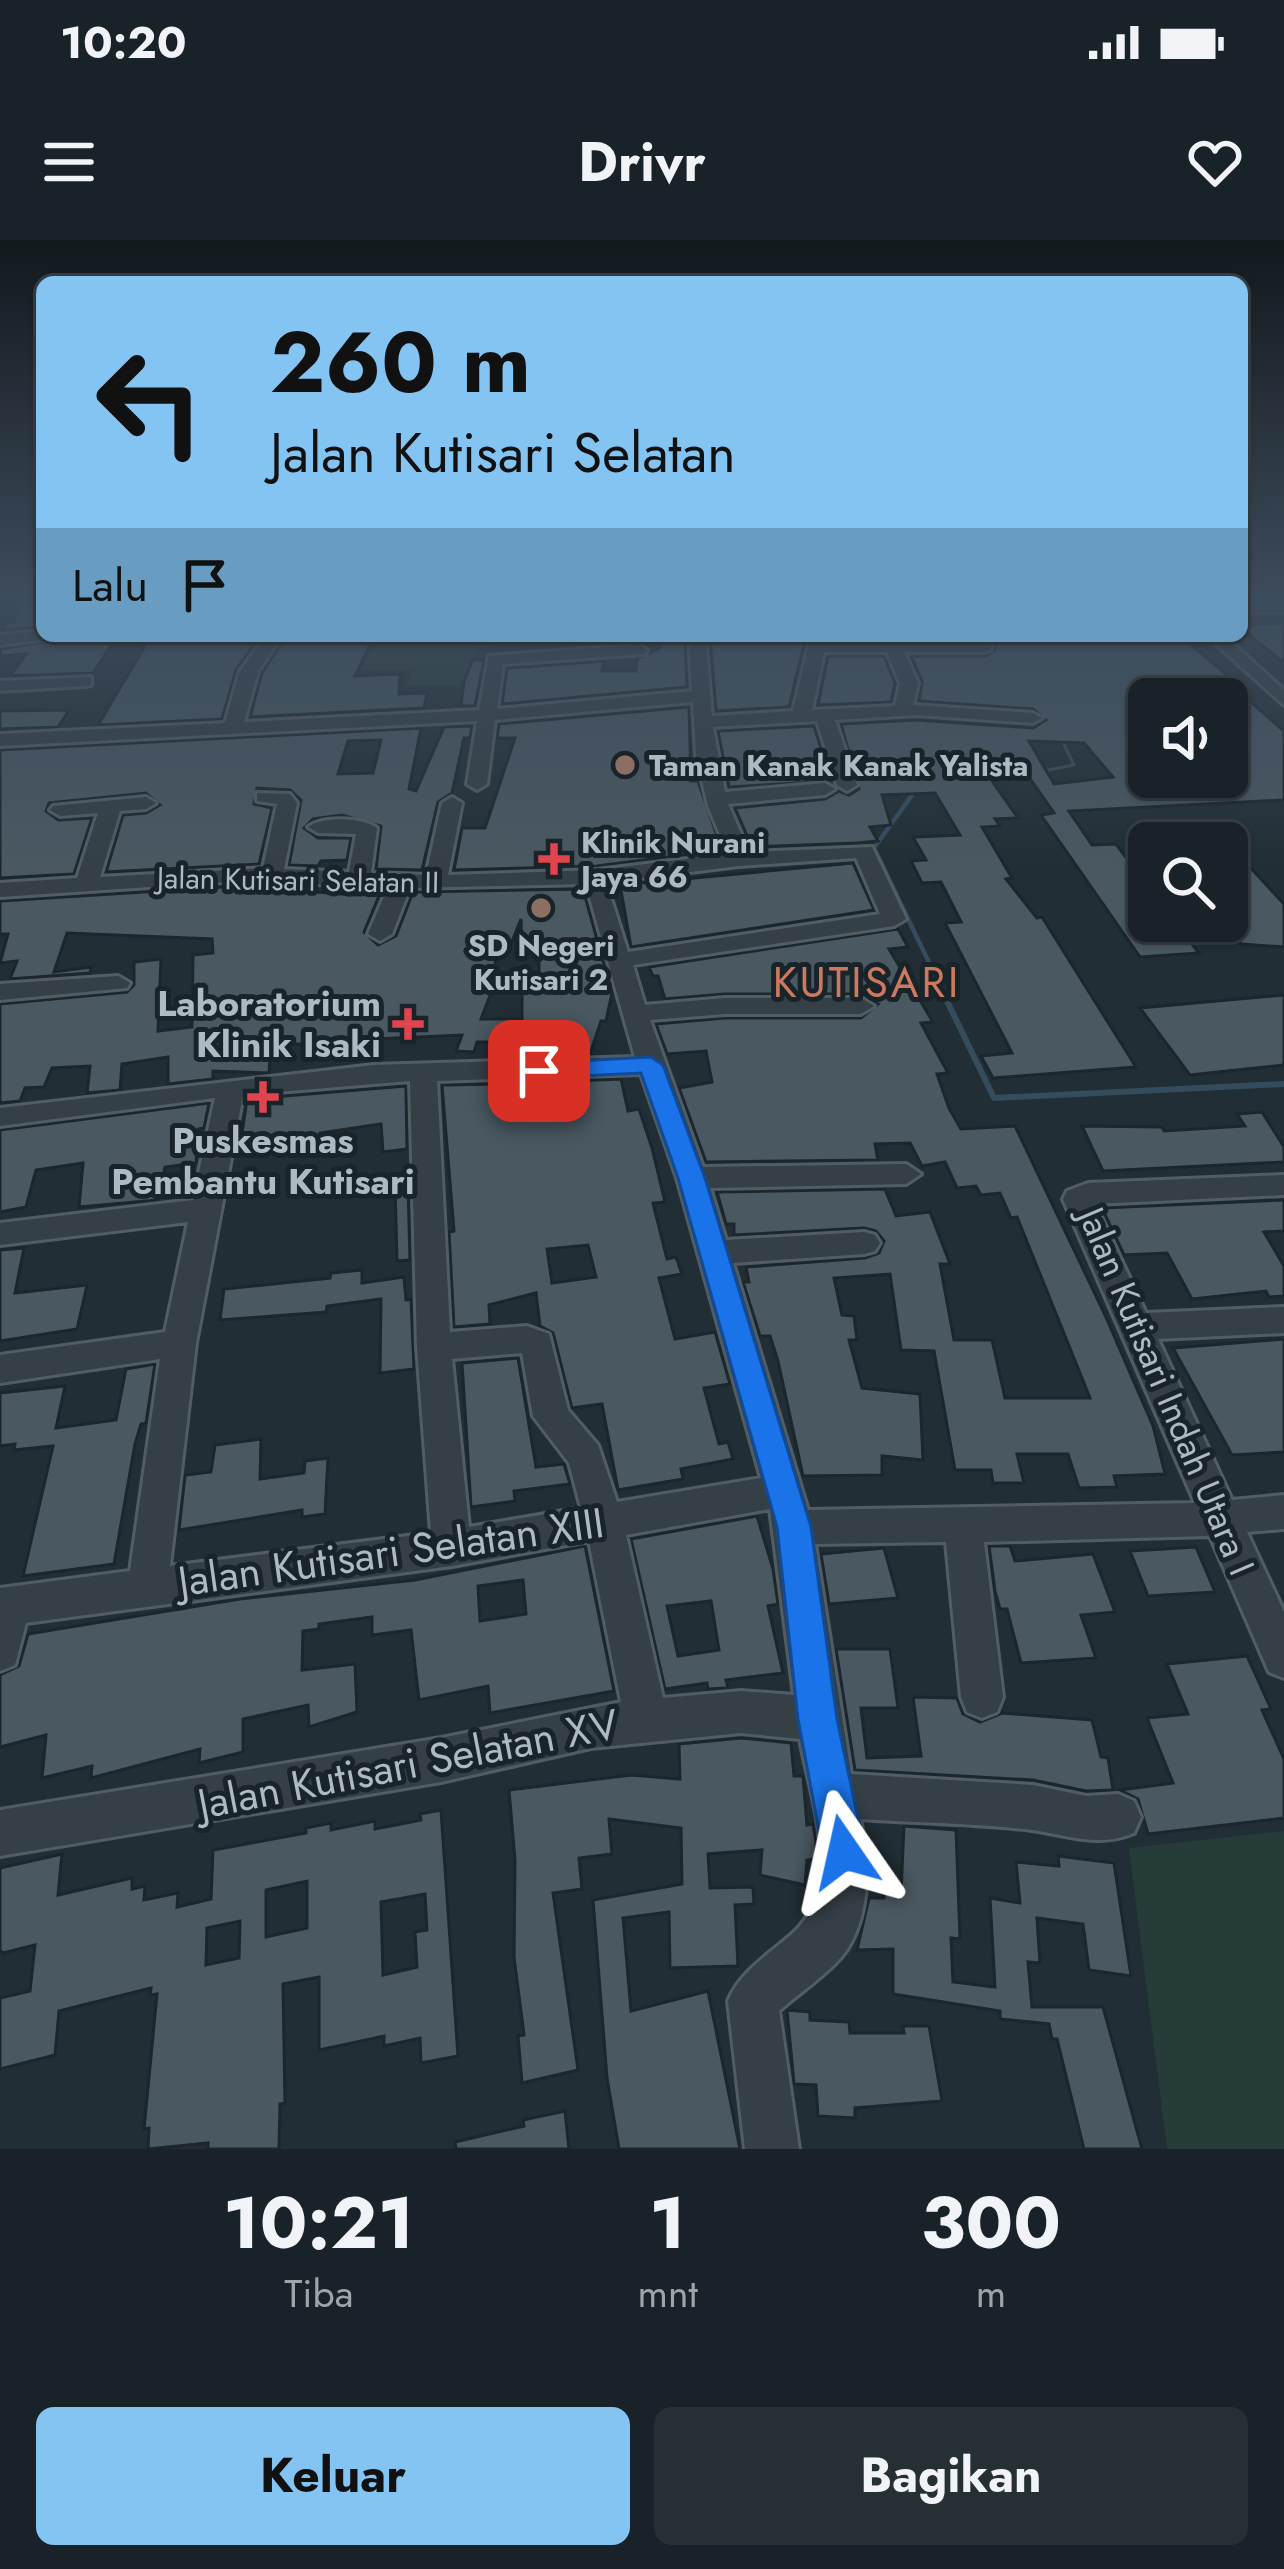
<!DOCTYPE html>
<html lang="id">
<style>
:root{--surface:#192228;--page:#262f34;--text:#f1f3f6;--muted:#9fa4a8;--line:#373f45;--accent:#84c4f2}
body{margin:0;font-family:Jost,sans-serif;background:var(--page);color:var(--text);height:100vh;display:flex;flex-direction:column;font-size:45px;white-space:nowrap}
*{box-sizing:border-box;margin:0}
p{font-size:39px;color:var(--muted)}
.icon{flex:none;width:66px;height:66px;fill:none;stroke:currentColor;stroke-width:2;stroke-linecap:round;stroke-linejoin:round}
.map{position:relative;height:1909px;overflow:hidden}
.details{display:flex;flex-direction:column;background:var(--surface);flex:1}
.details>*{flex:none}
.top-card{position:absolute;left:36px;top:36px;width:1212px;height:366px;border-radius:18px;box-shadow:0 3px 9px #0004,0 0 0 3px var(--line);background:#84c4f2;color:#111;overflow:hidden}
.fabs{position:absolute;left:1128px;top:438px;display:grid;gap:24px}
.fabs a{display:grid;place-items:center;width:120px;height:120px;border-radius:18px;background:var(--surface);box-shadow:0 3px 9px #0004,0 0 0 3px var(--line);font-size:60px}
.pin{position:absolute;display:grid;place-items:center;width:102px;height:102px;color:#fff;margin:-51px;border-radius:24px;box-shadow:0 6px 18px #0006}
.me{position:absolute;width:132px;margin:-66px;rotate:349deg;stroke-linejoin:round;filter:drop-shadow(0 0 9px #0008)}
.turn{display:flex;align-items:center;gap:42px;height:252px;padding:0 36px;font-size:54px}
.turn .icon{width:156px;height:156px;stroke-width:2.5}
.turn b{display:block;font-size:84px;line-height:102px}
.then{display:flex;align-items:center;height:114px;padding:0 36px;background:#0003;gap:24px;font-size:45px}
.eta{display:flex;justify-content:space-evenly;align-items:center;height:204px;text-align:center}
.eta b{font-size:72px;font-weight:700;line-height:84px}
.primary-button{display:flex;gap:24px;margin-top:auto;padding:24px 36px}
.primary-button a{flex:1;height:138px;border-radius:18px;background:var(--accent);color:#111;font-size:48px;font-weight:700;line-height:138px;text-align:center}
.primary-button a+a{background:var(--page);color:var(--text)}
.status{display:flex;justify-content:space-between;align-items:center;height:84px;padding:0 60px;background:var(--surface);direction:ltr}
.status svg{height:33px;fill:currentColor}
header{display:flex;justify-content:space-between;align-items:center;height:156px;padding:0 36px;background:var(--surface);font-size:54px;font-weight:700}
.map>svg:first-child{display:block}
.green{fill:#263c38}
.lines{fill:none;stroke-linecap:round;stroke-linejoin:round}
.stream-far2{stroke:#354c5c;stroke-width:3}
.stream-far1{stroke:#354c5c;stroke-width:4.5}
.stream{stroke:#354c5c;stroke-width:6}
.building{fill:#495861;stroke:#1b262d;stroke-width:3;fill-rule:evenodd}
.minor-casing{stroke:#515d64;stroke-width:6}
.minor{fill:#343f46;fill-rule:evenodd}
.route{fill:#1a73e8;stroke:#114b97;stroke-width:3}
.education-dot{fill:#8d6e63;stroke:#19242a;stroke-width:4.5}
.health-dot{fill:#e0444e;stroke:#19242a;stroke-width:4.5}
.labels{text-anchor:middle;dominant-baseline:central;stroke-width:10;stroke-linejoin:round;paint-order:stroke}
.far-poi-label{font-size:30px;font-weight:bold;fill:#aebac3;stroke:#19242a;text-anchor:start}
.far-street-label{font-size:30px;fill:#aebac3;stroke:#19242a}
.poi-label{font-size:36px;font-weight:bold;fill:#aebac3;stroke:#19242a;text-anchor:end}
.street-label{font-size:36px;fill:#aebac3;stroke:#19242a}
.quarter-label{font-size:42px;letter-spacing:3px;fill:#cd795f;stroke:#19242a}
.near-street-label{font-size:42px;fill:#aebac3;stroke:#19242a}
</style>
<div class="status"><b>10:20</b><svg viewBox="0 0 49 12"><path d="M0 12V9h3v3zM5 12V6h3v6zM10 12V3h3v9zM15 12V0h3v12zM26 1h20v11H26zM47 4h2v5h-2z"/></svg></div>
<header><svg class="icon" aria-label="menu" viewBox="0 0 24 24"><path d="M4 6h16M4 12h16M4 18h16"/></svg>Drivr<svg class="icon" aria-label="heart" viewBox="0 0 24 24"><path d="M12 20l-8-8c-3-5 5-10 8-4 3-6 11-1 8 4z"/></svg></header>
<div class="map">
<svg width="1284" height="1909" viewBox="0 0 1284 1909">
<rect width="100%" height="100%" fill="#212e35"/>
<!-- green -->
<g class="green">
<polygon points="403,396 579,396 578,400 477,407 460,446 406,447 411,430 361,430 376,402 398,402"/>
<polygon points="1284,1591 1284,1909 1167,1909 1129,1608"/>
</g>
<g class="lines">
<!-- stream-far2 -->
<g class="stream-far2">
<polyline points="1043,531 1074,525 1060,496"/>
<polyline points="984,537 1030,532"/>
</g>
<!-- stream-far1 -->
<g class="stream-far1">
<polyline points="984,537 1012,534"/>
<polyline points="915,551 874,608 949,764"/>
</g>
<!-- stream -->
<polyline class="stream" points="947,761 994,858 1284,844"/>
</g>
<!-- building -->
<g class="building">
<polygon points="22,359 42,359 42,387 3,390 5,383 14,382"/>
<polygon points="1284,383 1284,423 1242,389 1242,385"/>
<polygon points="79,396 117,396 93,433 10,436 26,414 0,416 0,409"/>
<polygon points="151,396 260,396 236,430 222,479 98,485"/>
<polygon points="286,396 374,396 355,436 400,434 399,454 427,453 424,468 250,477 262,433"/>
<polygon points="657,396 685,396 687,447 502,464 507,428 604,421 602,431 636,431 637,419 660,408"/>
<polygon points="710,396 806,396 789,467 716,471"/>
<path d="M1049 396V401L1181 396 1253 457H1245L1284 491V560L1069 571 1092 605 1116 604 1149 648V681H1174L1199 713 1140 717 1041 575 1054 573 1024 530 985 531 1018 578 995 579 1000 586 982 587 1012 638 1006 639 1037 678 1042 677 1136 827 993 838 981 816 1012 813 945 683 961 682 941 642 922 643 911 621 926 620 913 597 960 595 935 553 882 555 891 585 870 587 878 601 857 603 752 607 735 568 825 559 839 551 849 555 859 549 841 484 916 480 1033 488 1046 480 1033 469 919 461 922 441 911 416H986L995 410 991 400 831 397ZM1227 458V521L1243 537H1149V459ZM1029 501 1084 503 1113 537 1054 544Z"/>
<polygon points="828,416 884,416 895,443 891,462 818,465"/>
<polygon points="473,420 484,420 475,466 461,466 464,441"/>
<polygon points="689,467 691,541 698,541 722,610 597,626 454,630 462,588 485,588 515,498 497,498 499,484"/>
<polygon points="69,470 58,487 0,489 0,471"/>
<path d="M472 486 470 498H464L452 553 438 562 422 630 376 629 381 586 342 575 313 579 304 588 318 598H351L347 620 321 621 318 626 289 625 301 560 290 550 257 548 254 564 272 568 259 624 106 632 123 575 146 573 160 565 146 553 49 563 46 571 58 580 92 578 74 634 0 638V510L421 488 409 549 416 551 444 487ZM381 500 373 533 338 534 348 501Z"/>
<polygon points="814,486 831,541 729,547 718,491"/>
<polygon points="1227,602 1284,664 1284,707 1241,704 1227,687"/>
<polygon points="853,623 874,670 631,707 620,645"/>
<path d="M239 646 355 655 358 650 381 651 364 692 378 705 396 696 413 652 583 649 612 753 606 781H601L590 814 545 815V811L519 808 521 802H477L474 812 456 811 462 795 373 799 365 803 362 813H331L333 804H271L269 833 213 831V839L168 844V817L122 824 120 850 87 853 90 826 52 828 44 847 25 848 20 861 0 863V764L127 752 134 745V722L161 719 158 791 192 787 193 715 213 713 212 699 67 693 54 732 91 727 90 733 10 739 17 721 0 723 8 694H0V661ZM521 679 522 713 539 712V748L522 749V779H481L496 740 495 715 507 714Z"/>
<polygon points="898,689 908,707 889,709 933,782 921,783 948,833 937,834 949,868 961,889 1015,886 1105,1075 1153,1186 1165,1234 1114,1236 1117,1247 1079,1248 1068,1214 1017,1214 1024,1243 993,1243 991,1230 955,1230 934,1111 901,1110 890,1034 834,1038 842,1075 854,1076 857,1100 849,1100 862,1148 920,1154 923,1220 882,1216 882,1235 803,1236 778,1121 770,1096 760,1096 743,1042 749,1042 746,1027 865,1018 879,1013 884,1001 876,991 864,988 734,995 734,984 726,984 717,952 885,949 896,976 930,972 950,1024 940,1024 954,1100 992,1100 1005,1158 1090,1158 1017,977 1011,978 1000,953 981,955 976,946 957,948 945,922 922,926 910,903 875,904 878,920 706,922 679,848 712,842 706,811 667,814 656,784 725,778 861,778 878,764 861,754 725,754 665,759 658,736 653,736 649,727"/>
<polygon points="1284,755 1284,825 1190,835 1140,768"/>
<path d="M621 839 628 871 639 869 652 908 665 962 653 963 667 1019 676 1017 682 1034 659 1038 675 1099 715 1092 730 1144 704 1148 719 1204 728 1202 733 1219 681 1229 683 1239 618 1250 602 1164 572 1168 553 1093 540 1086 536 1053 489 1065 490 1084 454 1087 449 992 454 991 442 845 501 844V860L547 856V842ZM588 1005 596 1037 552 1043 547 1009Z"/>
<polygon points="406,846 407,909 383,912 381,884 320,893 320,906 239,914 247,859"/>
<polygon points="209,863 204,888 198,889 196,923 165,927 158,960 79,967 83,923 36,930 26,967 0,972 0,890"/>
<polygon points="1262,872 1284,907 1284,922 1103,931 1082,886 1162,887 1164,891 1245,886 1237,874"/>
<polygon points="408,945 410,1020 397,1021 395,946"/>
<polygon points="1284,960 1284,991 1264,992 1284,1026 1284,1056 1269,1057 1266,1051 1192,1059 1167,1013 1124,1015 1102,968"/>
<polygon points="24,1008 15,1053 87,1045 77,1089 0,1101 0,1010"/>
<polygon points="362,1030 362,1043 404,1037 406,1060 411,1059 414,1129 380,1133 381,1059 327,1066 326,1072 220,1080 224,1049 330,1038 331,1033"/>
<polygon points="1284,1099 1284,1212 1232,1215 1173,1108"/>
<polygon points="518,1118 536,1227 564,1224 570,1244 514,1251 515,1261 471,1267 462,1123"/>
<polygon points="155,1124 146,1183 141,1184 135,1204 114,1324 23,1336 53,1206 14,1210 15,1204 0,1206 0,1153 65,1146 56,1188 116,1180 126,1129"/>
<polygon points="261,1199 260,1239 304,1233 305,1221 328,1218 325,1274 302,1277 302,1270 179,1290 185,1235 211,1232 215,1205"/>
<path d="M757 1276 773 1329 778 1364 768 1366 783 1433 726 1440 728 1448 708 1449 707 1443 665 1449 631 1299ZM711 1361 719 1410 678 1416 667 1366Z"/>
<path d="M585 1306 614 1451 490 1473 488 1446 419 1460 411 1390 372 1395V1377L319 1384V1389L303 1391 302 1430 355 1424 357 1472 309 1487 308 1465 243 1479V1512L199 1523 200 1509 91 1538 92 1526 42 1538 46 1495 0 1507V1435L19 1426 28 1394 240 1359 415 1340ZM523 1340 526 1374 480 1381 478 1346Z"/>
<polygon points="989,1306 1010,1306 1015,1321 1093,1314 1115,1372 1081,1375 1096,1418 1021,1423 1007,1369 1000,1369 995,1351"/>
<polygon points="1196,1307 1215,1352 1148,1356 1130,1311"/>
<polygon points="884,1308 898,1358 829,1364 821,1314"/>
<polygon points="836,1409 890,1409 898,1468 861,1468 867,1518 921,1516 913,1457 957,1458 963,1474 980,1482 1002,1473 1092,1480 1101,1517 1108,1518 1113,1550 1086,1551 1033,1540 855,1530"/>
<polygon points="1247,1416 1271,1469 1262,1470 1284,1519 1284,1578 1148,1594 1138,1559 1120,1550 1173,1543 1147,1478 1188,1474 1167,1424"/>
<polygon points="741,1498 791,1503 794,1536 803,1536 807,1585 813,1584 816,1602 816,1619 807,1620 805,1645 760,1635 762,1610 708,1614 710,1648 753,1647 754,1664 735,1665 738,1726 670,1728 669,1672 623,1678 631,1771 708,1751 740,1909 619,1909 607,1838 593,1660 682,1644 681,1588 609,1579 612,1614 579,1618 582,1649 553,1653 578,1830 522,1843 518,1796 524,1795 514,1717 515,1620 509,1550 631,1535 680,1539 679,1504"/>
<path d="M441 1570 458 1816 421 1823 420 1798 384 1806V1796L319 1810V1737L283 1744 285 1863 280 1864 279 1909H208V1903L148 1909 149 1888 144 1889 157 1754 150 1755 151 1748 59 1771 55 1815 0 1829V1758L30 1751 35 1705 3 1713 0 1710V1628L62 1614 58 1655 132 1638V1649L145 1646 144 1660 178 1653 177 1667 211 1659 213 1610 306 1593V1588L331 1583V1590L375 1581V1589L421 1580 420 1574ZM307 1641V1688L266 1697V1650ZM425 1654 427 1690 415 1692 417 1727 383 1735 381 1662ZM240 1681 239 1718 206 1725 207 1688Z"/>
<polygon points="904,1586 956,1590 960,1699 951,1698 953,1742 995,1747 990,1658 1020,1663 1016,1622 1059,1626 1058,1616 1114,1623 1131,1736 1089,1730 1083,1684 1037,1678 1040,1723 1028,1722 1032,1767 1103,1767 1142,1909 1084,1909 1057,1799 1052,1799 1049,1784 1000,1779 1000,1771 893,1754 893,1709 857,1710 869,1658 884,1658 884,1650 901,1652"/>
<polygon points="787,1770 810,1772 810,1780 849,1782 850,1793 904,1793 903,1786 929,1786 942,1861 855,1868 855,1878 818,1876 816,1845 794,1844"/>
<polygon points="565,1871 569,1909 456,1909 455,1902 524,1886 523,1880"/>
</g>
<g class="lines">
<!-- minor casing -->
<g class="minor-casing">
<g id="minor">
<rect x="1242" y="362" width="42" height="10"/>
<polygon points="42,391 42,396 50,396 48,399 0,405 0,395"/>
<path d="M266 396H282L258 431 244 482 479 470 489 416 639 405 647 410 645 414 503 424 497 469 692 451 689 396H705L712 476 793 471 811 396H827L826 402 991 404V410L985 412H904L918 443 913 465 1033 473 1042 478 1033 483 916 475 835 480 857 545 847 551 837 545 817 481 713 487 725 552 825 543 835 549 825 555 728 564 749 612 872 607 906 679 894 686 633 725 645 765 725 758H861L874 766 861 774H725L650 780 703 927 906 924 921 934 906 944 710 948 726 1000 864 992 875 995 880 1003 875 1011 864 1014 733 1023 808 1270 1195 1263 1063 959 1067 951 1088 943 1284 935V955L1095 964 1146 1073 1284 1067V1093L1158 1099 1232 1260 1284 1255V1289L1247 1292 1284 1372V1438L1269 1432 1210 1296 984 1302 1003 1457 997 1472 982 1478 967 1472 961 1457 946 1302 815 1304 851 1534 1033 1545 1086 1556 1118 1554 1134 1561 1141 1577 1134 1593C1098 1608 1068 1595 1032 1590 975 1583 917 1583 860 1579 869 1620 871 1670 848 1708 833 1731 800 1752 779 1771L799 1909H745L728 1761C740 1732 769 1714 792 1694 845 1648 811 1559 800 1499L741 1493 591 1508 441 1542 0 1616V1570L441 1498 621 1462 589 1301 452 1326 26 1383 15 1425 0 1431V1348L130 1331 160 1119 0 1143V1115L165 1092 188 982 0 1005V983L193 960 215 858 0 886V868L374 825 635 817 586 644 410 648 392 694 380 701 368 694 388 647 239 641 0 657V643L77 638 98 573 60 576 50 570 53 566 146 557 156 563 146 569 120 571 100 637 263 628 277 564 257 561V553L290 554 297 563 284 629 349 632 356 594 318 593 308 587C323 576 362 577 377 588L371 633 426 635 442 563 452 557 462 563 448 635 597 630 728 614 708 566 696 515 693 462 495 480 487 544 477 550 467 544 477 481 0 506V494L225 483 240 431ZM824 412H887L900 443 895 466 812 470ZM856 618 880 674 628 712 609 652 608 642 739 626ZM641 834 677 938 761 1238 617 1262 598 1205 568 1170 549 1094 527 1086 450 1092 437 841ZM410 841 417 1107 431 1293 170 1326 196 1103 243 855ZM522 1113 533 1176 569 1223 581 1268 469 1287 452 1119ZM770 1269 794 1455 741 1451 663 1458 626 1295Z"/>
<polygon points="1207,396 1224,396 1284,450 1284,465"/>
<polygon points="91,437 91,445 85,446 0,451 0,441"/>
<polygon points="118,736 130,743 127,748 0,760 0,744"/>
</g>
</g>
<!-- minor -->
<use href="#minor" class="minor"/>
</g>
<!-- sky -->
<linearGradient id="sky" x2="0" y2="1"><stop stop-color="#12191d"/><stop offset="0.57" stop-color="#3d4c5c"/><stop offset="1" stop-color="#3d4c5c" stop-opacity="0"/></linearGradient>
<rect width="1284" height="626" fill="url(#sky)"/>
<!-- route -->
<polygon class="route" points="651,817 663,825 705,938 811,1287 837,1479 865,1612 859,1626 844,1633 829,1626 823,1612 798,1479 777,1287 678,938 641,833 539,838 527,831 539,823"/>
<!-- markers -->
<g class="education-dot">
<circle cx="625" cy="525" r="12"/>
<circle cx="541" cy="668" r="12"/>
</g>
<g class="health-dot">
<path d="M548 601h12v12h12v12h-12v12h-12v-12h-12v-12h12z"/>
<path d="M402 766h12v12h12v12h-12v12h-12v-12h-12v-12h12z"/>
<path d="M257 839h12v12h12v12h-12v12h-12v-12h-12v-12h12z"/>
</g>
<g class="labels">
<!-- far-poi labels -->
<g class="far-poi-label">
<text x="649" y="525">Taman Kanak Kanak Yalista</text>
<text x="581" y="602">Klinik Nurani<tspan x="581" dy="34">Jaya 66</tspan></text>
<text x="541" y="705" text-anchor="middle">SD Negeri<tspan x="541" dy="34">Kutisari 2</tspan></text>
</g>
<!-- far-street labels -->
<g class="far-street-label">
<text transform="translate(298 640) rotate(1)">Jalan Kutisari Selatan II</text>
</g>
<!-- poi labels -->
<g class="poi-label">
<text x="381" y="763">Laboratorium<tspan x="381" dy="41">Klinik Isaki</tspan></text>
<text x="263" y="900" text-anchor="middle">Puskesmas<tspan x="263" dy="41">Pembantu Kutisari</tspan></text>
</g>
<!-- street labels -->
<g class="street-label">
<text transform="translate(1167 1151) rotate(67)">Jalan Kutisari Indah Utara I</text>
</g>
<!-- quarter labels -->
<g class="quarter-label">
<text x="867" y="742">KUTISARI</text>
</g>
<!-- near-street labels -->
<g class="near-street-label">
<text transform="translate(391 1312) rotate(-8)">Jalan Kutisari Selatan XIII</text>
<text transform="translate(408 1524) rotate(-11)">Jalan Kutisari Selatan XV</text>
</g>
</g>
</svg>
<div class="fabs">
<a><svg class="icon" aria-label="sound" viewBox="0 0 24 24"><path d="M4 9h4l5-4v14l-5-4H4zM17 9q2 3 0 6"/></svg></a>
<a><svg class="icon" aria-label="search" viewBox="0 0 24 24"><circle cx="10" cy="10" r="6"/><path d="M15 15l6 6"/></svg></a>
</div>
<div class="pin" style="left:539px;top:831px;background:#d93025"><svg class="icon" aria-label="arrive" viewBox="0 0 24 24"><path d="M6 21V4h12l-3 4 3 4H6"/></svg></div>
<svg class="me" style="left:844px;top:1612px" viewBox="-20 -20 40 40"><path d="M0-17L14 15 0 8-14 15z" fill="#1a73e8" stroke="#fff" stroke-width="4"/></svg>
<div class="top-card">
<div class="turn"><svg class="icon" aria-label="left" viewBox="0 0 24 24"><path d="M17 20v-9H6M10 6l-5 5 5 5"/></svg><div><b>260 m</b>Jalan Kutisari Selatan</div></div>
<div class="then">Lalu<svg class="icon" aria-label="arrive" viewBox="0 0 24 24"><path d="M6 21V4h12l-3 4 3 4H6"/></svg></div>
</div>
</div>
<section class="details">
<div class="eta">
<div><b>10:21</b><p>Tiba</p></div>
<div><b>1</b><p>mnt</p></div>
<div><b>300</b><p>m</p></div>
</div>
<div class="primary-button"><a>Keluar</a><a>Bagikan</a></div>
</section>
